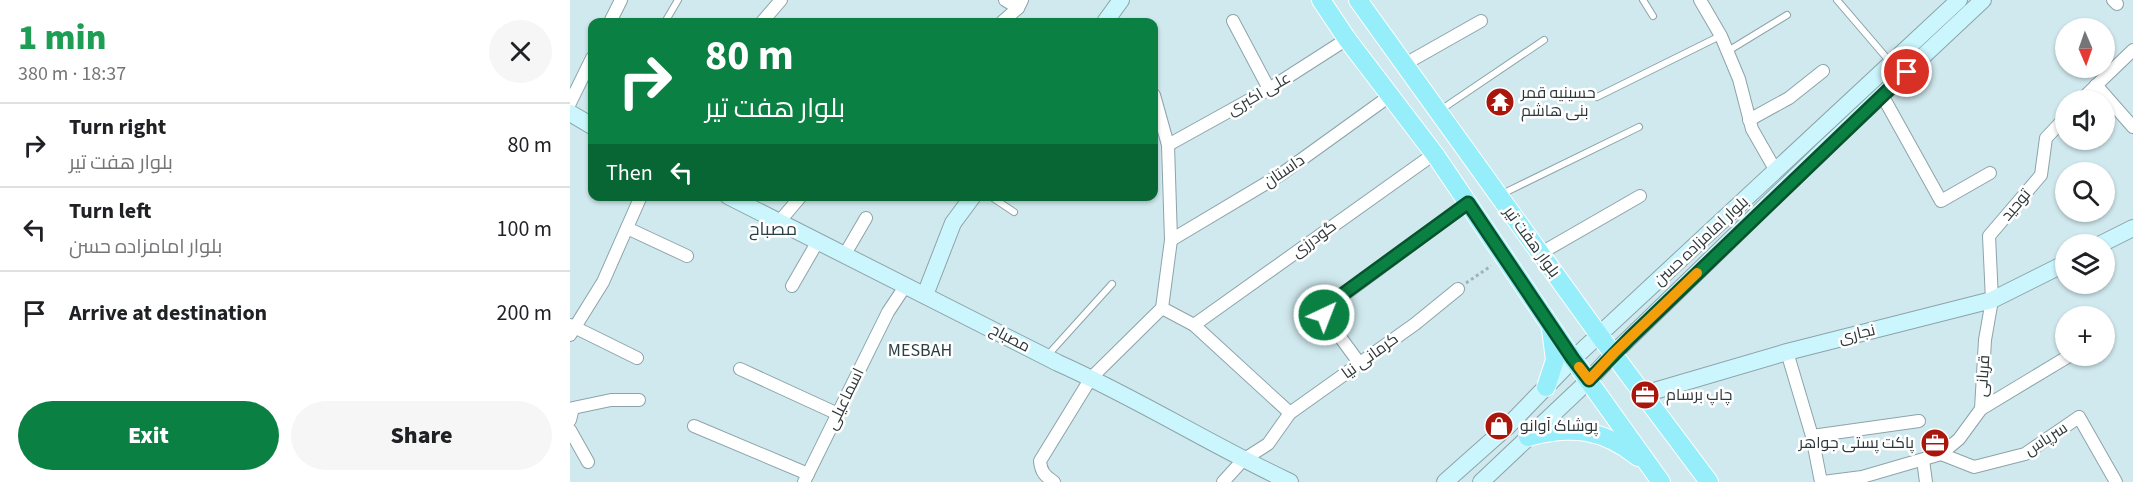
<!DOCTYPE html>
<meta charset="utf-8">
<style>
:root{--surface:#fff;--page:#f6f6f6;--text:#202124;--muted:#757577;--line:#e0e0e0;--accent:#0b8043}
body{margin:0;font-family:"Source Sans 3",Cairo,sans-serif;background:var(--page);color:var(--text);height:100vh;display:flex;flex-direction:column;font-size:22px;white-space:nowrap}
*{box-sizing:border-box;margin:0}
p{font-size:20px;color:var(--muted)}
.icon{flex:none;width:33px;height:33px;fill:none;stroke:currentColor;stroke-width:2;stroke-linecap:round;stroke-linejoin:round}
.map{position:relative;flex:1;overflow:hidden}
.drawer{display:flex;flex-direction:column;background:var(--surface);width:570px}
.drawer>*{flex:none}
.banner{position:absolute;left:18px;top:18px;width:570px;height:183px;border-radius:12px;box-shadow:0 2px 4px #0004;background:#0b8043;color:#fff;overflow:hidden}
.needle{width:39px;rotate:178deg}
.buttons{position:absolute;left:1485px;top:18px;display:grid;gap:12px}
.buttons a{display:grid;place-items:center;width:60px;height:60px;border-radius:50%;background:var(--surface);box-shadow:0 2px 4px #0004;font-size:30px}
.pin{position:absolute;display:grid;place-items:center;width:51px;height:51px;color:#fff;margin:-26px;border:3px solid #fff;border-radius:50%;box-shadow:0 2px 6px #0007}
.me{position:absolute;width:66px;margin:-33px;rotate:43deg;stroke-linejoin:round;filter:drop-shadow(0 0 4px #0008)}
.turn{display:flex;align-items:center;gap:21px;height:126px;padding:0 18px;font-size:27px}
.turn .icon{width:78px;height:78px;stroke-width:2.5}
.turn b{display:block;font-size:42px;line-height:51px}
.then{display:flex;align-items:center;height:57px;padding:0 18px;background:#0003;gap:12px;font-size:22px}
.round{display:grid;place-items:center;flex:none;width:63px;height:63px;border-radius:32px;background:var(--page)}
.head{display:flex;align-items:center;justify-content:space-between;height:102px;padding:0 18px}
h1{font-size:36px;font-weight:800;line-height:45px;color:#1e9e55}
.primary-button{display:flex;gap:12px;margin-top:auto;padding:12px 18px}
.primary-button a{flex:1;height:69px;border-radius:36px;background:var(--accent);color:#fff;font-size:24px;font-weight:800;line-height:69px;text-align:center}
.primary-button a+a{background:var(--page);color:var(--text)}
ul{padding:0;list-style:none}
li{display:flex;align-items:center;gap:18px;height:84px;padding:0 18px;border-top:2px solid var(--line)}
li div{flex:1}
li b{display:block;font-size:22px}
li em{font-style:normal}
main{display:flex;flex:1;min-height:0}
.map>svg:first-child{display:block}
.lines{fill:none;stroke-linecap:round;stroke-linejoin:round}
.lane-casing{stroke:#8ca4a9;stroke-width:8}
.street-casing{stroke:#8ca4a9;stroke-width:14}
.secondary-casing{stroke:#8ca4a9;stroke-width:18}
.primary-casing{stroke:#fff;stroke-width:20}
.path{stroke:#9fb3b7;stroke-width:3;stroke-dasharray:3 3;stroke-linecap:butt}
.lane{stroke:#fff;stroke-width:6}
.street{stroke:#fff;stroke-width:12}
.secondary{stroke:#cbf6fd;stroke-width:16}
.primary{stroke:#97eefb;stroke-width:18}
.route-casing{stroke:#07532c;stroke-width:15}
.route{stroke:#0b8043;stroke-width:10}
.slow{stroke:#f59e0b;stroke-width:10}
.labels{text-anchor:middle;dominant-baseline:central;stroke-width:5;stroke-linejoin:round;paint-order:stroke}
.poi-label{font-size:16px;fill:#2e383a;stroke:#fff;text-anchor:start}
.street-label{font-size:16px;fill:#2e383a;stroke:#fff}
.neighbourhood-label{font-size:18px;fill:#2a3f43;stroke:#fff}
</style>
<main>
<section class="drawer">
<div class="head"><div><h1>1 min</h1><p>380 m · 18:37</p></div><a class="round"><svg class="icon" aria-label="close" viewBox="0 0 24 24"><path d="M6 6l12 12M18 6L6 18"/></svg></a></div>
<ul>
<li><svg class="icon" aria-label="right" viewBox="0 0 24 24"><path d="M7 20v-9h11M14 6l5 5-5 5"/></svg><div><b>Turn right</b><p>بلوار هفت تیر</p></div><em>80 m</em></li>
<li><svg class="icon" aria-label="left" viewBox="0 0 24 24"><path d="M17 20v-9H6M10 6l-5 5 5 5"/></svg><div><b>Turn left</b><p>بلوار امامزاده حسن</p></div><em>100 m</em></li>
<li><svg class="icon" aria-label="arrive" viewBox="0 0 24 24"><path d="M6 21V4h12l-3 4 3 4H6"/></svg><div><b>Arrive at destination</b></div><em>200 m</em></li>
</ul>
<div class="primary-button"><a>Exit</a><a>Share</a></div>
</section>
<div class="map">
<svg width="1563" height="482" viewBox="0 0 1563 482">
<rect width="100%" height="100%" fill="#d0e9ee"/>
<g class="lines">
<!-- lane casing -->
<g class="lane-casing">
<g id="lane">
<polyline points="1073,0 1083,16"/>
<polyline points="1267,0 1321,63"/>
<polyline points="95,22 108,0"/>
<polyline points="1158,51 1217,15"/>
<polyline points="1027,97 1150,36"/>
<polyline points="869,111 974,40"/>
<polyline points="930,195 1069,127"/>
<polyline points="420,196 444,212"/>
<polyline points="476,357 542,284"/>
</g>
</g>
<!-- street casing -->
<g class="street-casing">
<g id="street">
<polyline points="435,0 448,8"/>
<polyline points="1130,0 1151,36 1169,79 1182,129 1206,171"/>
<polyline points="1543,0 1547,4"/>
<polyline points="663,21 699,89"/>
<polyline points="40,22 51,0"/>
<polyline points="192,22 211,0"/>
<polyline points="432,22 448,8 452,0"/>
<polyline points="835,64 911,21"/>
<polyline points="1526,85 1563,127"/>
<polyline points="1312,95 1371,201 1420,173"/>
<polyline points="1511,100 1563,50"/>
<polyline points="0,103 22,58"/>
<polyline points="1179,120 1219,98 1253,71"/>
<polyline points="598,145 699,89 777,39"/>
<polyline points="209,222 231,196"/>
<polyline points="57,228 117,256"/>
<polyline points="601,240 710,175 821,95"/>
<polyline points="971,253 1070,196"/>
<polyline points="275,254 296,218"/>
<polyline points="222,286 248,241"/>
<polyline points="592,308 624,325 720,413"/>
<polyline points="0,325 67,358"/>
<polyline points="624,325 864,154"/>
<polyline points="0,335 33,282 71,196"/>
<polyline points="1217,352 1242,436 1251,482"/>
<polyline points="790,364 754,315 755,309 898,203"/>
<polyline points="170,369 268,414"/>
<polyline points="1411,409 1499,356"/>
<polyline points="0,420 3,408 41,400 69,400"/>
<polyline points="124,426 238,474"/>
<polyline points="0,430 18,462"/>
<polyline points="1242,436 1349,421"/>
<polyline points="1371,454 1404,467 1455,454 1509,417 1546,482"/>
<polyline points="1353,460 1356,482"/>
<polyline points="234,482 318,312 336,285"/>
<path d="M484 482C475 476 471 472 470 461L521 378 592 308 601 240 598 145 584 95"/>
<polyline points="653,482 673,460 698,444 720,413 845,324 888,289"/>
<polyline points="1253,482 1292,477 1371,454 1389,439 1411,409 1415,340 1422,300 1419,236 1471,175 1476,138 1496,117"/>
</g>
</g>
<!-- secondary casing -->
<g class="secondary-casing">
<g id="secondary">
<polyline points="535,22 551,0"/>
<polyline points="0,113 22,126"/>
<path d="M158 196 488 363C567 398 641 445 720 482"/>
<polyline points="1531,244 1563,228"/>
<polyline points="355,295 383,223 403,196"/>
<polyline points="1074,394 1217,352 1422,300 1496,263"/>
<polyline points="875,482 938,426 1003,359 1389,0"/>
<polyline points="911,482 1019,380 1044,353 1254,149 1413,0"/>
</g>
</g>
<!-- primary casing -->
<g class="primary-casing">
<g id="primary">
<polyline points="751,0 777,39 866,156 1003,359 1091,482"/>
<polyline points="788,0 1029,335 1139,482"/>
<polyline points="976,387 985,360 981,329"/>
<path d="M958 437C1001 425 1033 429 1068 457"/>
</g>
</g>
<!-- path -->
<polyline class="path" points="896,283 921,266"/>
<!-- lane -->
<use href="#lane" class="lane"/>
<!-- street -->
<use href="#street" class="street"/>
<!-- secondary -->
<use href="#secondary" class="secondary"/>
<!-- primary -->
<use href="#primary" class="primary"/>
</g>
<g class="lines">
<!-- route casing -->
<g class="route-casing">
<polyline id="route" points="754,315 755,309 758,305 898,203 1003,359 1019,380 1060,338 1337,72"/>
</g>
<!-- route -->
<use href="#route" class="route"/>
<!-- slow -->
<polyline class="slow" points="1009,367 1019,380 1044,353 1127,273"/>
</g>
<!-- icons -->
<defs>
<g id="temple-disc" transform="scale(1.5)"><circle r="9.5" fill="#a9170c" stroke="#fff"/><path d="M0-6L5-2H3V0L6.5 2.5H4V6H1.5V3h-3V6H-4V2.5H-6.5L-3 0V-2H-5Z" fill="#fff"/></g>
<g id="office-disc" transform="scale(1.5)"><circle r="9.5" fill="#a9170c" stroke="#fff"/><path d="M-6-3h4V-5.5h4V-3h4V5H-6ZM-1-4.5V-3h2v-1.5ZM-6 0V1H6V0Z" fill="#fff"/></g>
<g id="shop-disc" transform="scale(1.5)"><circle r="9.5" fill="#a9170c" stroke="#fff"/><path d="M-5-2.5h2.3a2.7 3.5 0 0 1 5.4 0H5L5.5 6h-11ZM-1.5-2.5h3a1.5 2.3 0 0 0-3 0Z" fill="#fff"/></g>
</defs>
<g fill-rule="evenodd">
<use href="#temple-disc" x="930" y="102"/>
<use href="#office-disc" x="1075" y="395"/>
<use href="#shop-disc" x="929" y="426"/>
<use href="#office-disc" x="1365" y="443"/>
</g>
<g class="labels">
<!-- poi labels -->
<g class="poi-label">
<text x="951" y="93">حسینیه قمر<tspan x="951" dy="18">بنی هاشم</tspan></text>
<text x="1096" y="395">چاپ برسام</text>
<text x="950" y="426">پوشاک آوانو</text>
<text x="1344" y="443" text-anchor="end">پاکت پستی جواهر</text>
</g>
<!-- street labels -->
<g class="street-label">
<text transform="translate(689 94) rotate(-30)">علی اکبری</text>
<text transform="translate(714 171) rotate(-34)">داستان</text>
<text transform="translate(1446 205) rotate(-50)">توحید</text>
<text transform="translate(744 239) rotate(-36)">گودرزی</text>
<text transform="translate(1131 241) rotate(-43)">بلوار امامزاده حسن</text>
<text transform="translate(962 242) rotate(54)">بلوار هفت تیر</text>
<text transform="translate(1287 334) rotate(-14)">نجاری</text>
<text transform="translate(440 338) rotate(28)">مصباح</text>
<text transform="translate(800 356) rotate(-36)">کرمانی نیا</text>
<text transform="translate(1413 376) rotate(-86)">قربانی</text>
<text transform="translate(275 399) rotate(-64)">اسماعیلی</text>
<text transform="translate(1476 439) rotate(-33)">سرپاس</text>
</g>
<!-- neighbourhood labels -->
<g class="neighbourhood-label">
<text x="203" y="229">مصباح</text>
<text x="350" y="350">MESBAH</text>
</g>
</g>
</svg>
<div class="buttons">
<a><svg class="needle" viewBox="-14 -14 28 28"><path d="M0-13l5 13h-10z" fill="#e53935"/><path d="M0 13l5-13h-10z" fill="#757577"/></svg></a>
<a><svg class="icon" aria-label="sound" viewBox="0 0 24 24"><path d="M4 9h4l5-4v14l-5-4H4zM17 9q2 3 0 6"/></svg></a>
<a><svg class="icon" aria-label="search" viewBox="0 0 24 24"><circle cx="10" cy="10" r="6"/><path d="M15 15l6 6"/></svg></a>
<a><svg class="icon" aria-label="layers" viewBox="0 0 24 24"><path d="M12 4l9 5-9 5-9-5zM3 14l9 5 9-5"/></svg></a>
<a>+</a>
</div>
<div class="pin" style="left:1337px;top:72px;background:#d93025"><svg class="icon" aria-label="arrive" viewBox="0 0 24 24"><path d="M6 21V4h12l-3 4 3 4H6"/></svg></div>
<svg class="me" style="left:754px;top:315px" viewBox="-20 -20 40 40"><circle r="17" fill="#0b8043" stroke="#fff" stroke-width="3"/><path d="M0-11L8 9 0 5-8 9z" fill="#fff"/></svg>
<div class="banner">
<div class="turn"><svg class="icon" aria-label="right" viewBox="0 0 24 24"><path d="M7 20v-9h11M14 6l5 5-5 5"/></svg><div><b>80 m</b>بلوار هفت تیر</div></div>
<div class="then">Then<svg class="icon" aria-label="left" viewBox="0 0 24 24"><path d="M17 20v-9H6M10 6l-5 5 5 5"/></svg></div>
</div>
</div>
</main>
